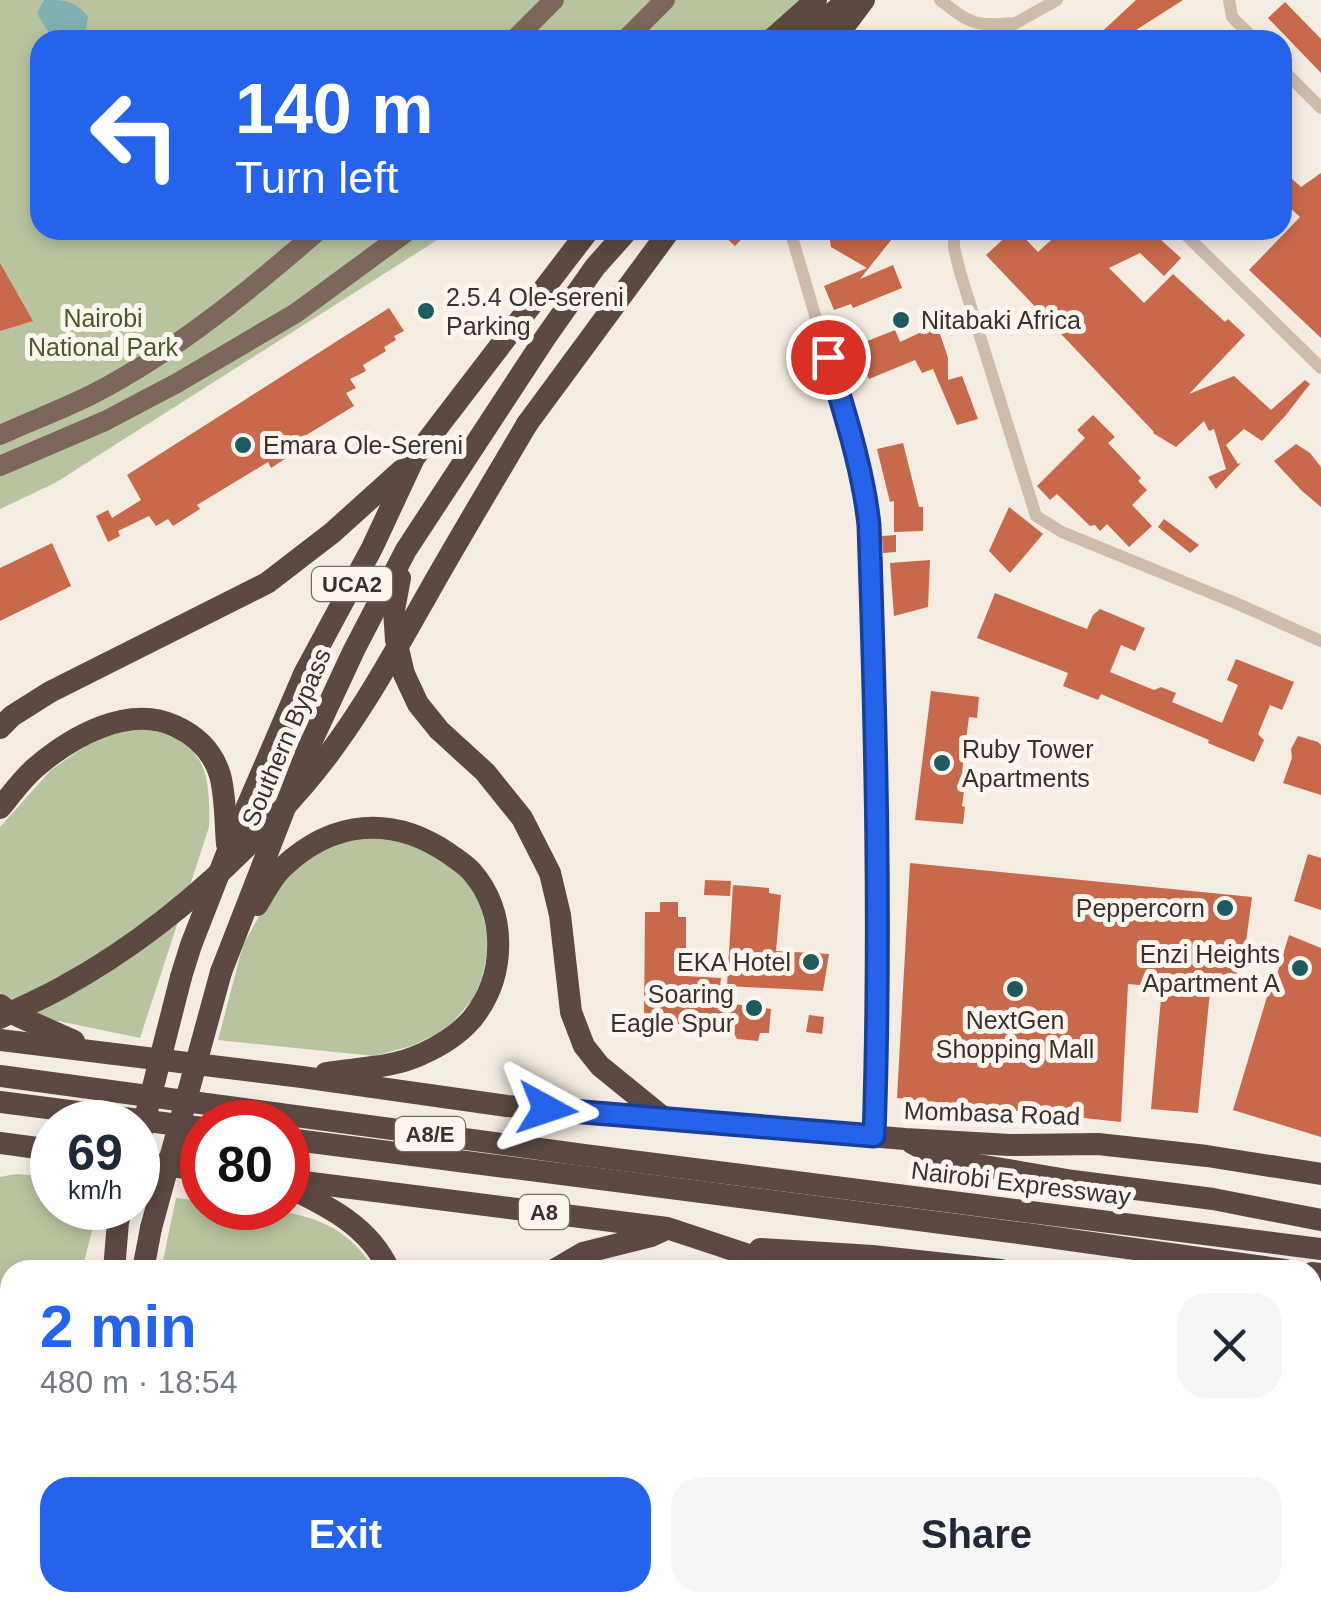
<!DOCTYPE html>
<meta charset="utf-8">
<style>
:root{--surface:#fff;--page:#f6f6f7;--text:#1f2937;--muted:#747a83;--accent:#2563eb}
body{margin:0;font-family:Arial,sans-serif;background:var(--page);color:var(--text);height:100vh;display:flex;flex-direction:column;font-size:38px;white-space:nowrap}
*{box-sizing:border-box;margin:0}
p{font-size:32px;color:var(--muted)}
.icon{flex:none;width:55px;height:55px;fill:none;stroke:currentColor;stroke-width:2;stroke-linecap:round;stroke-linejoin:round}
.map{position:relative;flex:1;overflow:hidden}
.details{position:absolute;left:0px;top:1260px;width:1322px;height:352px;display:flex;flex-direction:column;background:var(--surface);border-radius:30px 30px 0 0;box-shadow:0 5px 15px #0003}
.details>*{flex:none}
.top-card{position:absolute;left:30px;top:30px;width:1262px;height:210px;border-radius:30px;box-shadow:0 5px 15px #0003;background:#2563eb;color:#fff;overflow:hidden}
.speed{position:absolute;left:30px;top:1100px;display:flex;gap:20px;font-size:50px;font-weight:700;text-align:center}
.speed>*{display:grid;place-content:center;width:130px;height:130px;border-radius:50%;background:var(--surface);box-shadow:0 5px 15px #0003;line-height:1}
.speed small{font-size:25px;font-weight:400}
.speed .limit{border:15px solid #d22;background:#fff;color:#111}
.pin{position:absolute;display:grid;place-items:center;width:85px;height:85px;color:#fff;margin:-42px;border:5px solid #fff;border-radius:50%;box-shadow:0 2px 10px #0007}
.me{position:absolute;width:110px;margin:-55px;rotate:95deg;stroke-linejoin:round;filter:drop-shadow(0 0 8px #0008)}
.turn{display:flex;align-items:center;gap:35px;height:210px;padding:0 40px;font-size:45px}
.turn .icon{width:130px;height:130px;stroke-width:2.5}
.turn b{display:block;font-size:70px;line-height:85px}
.round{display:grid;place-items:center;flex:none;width:105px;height:105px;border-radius:30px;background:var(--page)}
.overview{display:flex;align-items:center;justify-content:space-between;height:170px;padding:0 40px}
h1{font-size:60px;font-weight:800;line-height:75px;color:var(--accent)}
.cta{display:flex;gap:20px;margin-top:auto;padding:20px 40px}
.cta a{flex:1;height:115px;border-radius:30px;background:var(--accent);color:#fff;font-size:40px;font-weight:800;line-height:115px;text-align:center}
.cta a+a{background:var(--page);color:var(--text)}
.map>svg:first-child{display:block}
.green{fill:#b8c4a0}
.water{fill:#7fb0b2}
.building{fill:#c8694b}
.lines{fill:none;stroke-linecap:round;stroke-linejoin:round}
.street{stroke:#cdbbac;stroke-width:12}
.secondary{stroke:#a18a7d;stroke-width:18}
.primary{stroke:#7d675c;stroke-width:20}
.highway{stroke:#5c4a42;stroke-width:22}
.highway-bridge{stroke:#5c4a42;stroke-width:22}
.route-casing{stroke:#184099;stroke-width:25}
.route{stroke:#2563eb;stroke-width:18}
.poi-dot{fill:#1f5a5e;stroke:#fbf5ee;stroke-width:4}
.labels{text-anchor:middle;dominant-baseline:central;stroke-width:10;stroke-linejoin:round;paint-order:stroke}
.shield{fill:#fbf5ee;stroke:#756b66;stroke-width:2.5}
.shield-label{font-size:22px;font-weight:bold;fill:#3b302b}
.poi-label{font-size:25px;fill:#3b302b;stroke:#fbf5ee;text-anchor:start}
.park-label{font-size:25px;fill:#4a5a2e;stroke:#fbf5ee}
.street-label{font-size:25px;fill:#3b302b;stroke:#fbf5ee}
</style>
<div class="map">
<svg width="1321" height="1611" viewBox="0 0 1321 1611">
<rect width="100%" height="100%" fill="#f4ebe1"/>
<!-- green -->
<g class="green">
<polygon points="0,0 814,0 751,40 40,40 40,230 453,230 55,483 0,509"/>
<path d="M133 724C199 741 211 758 209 827L140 1038 44 1018 0 993V827L51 770 94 740Z"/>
<polygon points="374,834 415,843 463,877 481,905 489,944 482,978 473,999 446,1030 411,1046 374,1056 218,1040 243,945 267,902 303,858 339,838"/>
<polygon points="16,1174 52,1177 52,1208 98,1208 82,1270 10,1270 10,1334 0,1333 0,1177"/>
<path d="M176 1198 202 1201V1208C267 1208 338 1206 374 1270H161Z"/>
</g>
<!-- water -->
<path class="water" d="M44 0C67 0 72 0 88 16L85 36C58 47 49 36 37 13Z"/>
<!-- building -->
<g class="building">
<polygon points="1136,0 1183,0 1136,30 1145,40 1093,40"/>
<polygon points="1285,2 1321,39 1321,73 1268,18"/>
<polygon points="1282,170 1301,187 1321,173 1321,338 1249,270 1300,217 1282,200"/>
<polygon points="730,230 750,230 735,246 724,236"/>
<polygon points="832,230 893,230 892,239 860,279 893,265 902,288 853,308 851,304 834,310 824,286 867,268 831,247 829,234"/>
<polygon points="1013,230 1017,230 1038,252 1062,230 1150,230 1181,258 1164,276 1140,253 1109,268 1144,303 1173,274 1225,322 1228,319 1245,335 1189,394 1234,376 1271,410 1305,380 1310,384 1286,415 1262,441 1244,429 1226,445 1238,464 1241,463 1216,489 1208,477 1226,469 1214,429 1209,431 1204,421 1176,447 1153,433 1154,432 986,255"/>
<polygon points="0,263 33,321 0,331"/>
<polygon points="389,308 404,331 394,336 396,340 384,347 386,351 363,365 366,371 350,379 356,388 346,393 354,406 290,445 294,453 271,468 268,462 197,505 200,509 173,526 168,519 156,526 149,516 118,531 120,536 108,542 96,516 108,510 112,518 141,500 127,475"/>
<polygon points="930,328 940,334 948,358 948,380 962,376 978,419 957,425 933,369 922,373 915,360 869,379 855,346 895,330 900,342"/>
<polygon points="1093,415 1115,437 1108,443 1141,478 1138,481 1147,490 1132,505 1152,526 1129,547 1107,524 1100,531 1095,525 1090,526 1057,494 1050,500 1037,486 1085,438 1077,430"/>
<polygon points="903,443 919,507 923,507 923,531 894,532 894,501 890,502 877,449"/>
<polygon points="1296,444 1310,453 1321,467 1321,507 1302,491 1274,461"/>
<polygon points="1009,507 1043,534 1010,573 989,551"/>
<polygon points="1164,519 1199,545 1190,553 1158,527"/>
<polygon points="896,535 896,552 883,553 882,536"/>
<polygon points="52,543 71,586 0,621 0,568"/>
<polygon points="930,560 928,607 894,616 890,563"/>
<polygon points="995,593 1087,629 1093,615 1100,609 1145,628 1135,651 1121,645 1110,672 1154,690 1161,687 1176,693 1172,702 1222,723 1238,685 1227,680 1236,659 1294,682 1282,710 1270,705 1258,734 1264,740 1254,762 1208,743 1209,740 1101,694 1098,700 1063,686 1068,673 977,638"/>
<polygon points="931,691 979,697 977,718 969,717 965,747 962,773 966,774 962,806 965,807 963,824 915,820"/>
<polygon points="1298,736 1318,742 1321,745 1321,795 1283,783 1292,758 1291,749"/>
<polygon points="1308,854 1321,858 1321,910 1294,901"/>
<polygon points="910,863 1252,897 1239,994 1210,991 1198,1113 1151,1109 1162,987 1128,984 1121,1122 897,1098"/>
<polygon points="705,880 731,881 730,896 704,895"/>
<polygon points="733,885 769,888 769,893 781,895 776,951 829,954 823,991 727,986"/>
<polygon points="660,902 678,902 678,917 686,917 686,976 721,978 718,1002 771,1009 769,1033 760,1033 758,1041 737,1039 734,1033 692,1032 692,1028 651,1027 651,1021 644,1018 645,912 660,912"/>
<polygon points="1289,935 1321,948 1321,1137 1233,1110 1269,990 1272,991"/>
<polygon points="809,1015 824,1017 822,1034 806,1032"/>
</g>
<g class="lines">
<!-- street -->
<g class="street">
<path d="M940 0C972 25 974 26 1015 23"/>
<polyline points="1229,0 1232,17 1255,40"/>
<polyline points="985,40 1057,0"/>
<polyline points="1282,69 1321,108"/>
<polyline points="790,230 855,451 866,496 869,525 875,681 877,1059 873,1136"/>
<polyline points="954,230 954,248 960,272 1036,516 1062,532 1238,604 1321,641"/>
<polyline points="1181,230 1321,368"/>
<polyline points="1312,1555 1321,1556"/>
<polyline points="700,1602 705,1611"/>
<polyline points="810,1602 815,1611"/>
<polyline points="433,1611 447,1602"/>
<polyline points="955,1611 971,1602"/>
</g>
<!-- secondary -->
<g class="secondary">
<polyline points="75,1611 76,1602"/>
<polyline points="99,1611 99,1602"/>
</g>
<!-- primary -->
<g class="primary">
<polyline points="514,40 554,0"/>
<polyline points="625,40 665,0"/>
<path d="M0 435C31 421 63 409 93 394 176 351 249 291 319 230"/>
<polyline points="0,466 105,421 177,383 296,313 409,230"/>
</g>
<!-- highway -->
<g class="highway">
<polyline points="771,40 816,0"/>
<polyline points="803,40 847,0"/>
<polyline points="834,40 864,0"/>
<polyline points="527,424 670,230"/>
<polyline points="400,578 394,610 396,640 404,674 418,704 439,730 485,772 522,818 550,873 560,915 571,1012 584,1046 600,1066 664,1118"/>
<polyline points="0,728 12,716 50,692 267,583 332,533 402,470"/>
<path d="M0 808C11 795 22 779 35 768 71 737 128 704 175 726 197 736 213 752 220 775 226 798 225 822 227 844"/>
<path d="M257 905C265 892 272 877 283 867 333 820 392 815 448 853 456 859 466 865 472 872 508 914 506 977 472 1019 459 1034 440 1046 422 1054 393 1068 357 1068 326 1073"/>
<polyline points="221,972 307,751 354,650 406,550 545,338 595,267 628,230"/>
<polyline points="181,977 191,945 227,853 304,674 372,548 414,458 589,230"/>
<polyline points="0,1005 11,1013 74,1041"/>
<polyline points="0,1040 302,1077 507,1106 905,1139 1010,1145 1098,1144 1207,1156 1321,1174"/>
<polyline points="0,1076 584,1155 1321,1249"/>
<polyline points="0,1102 202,1128"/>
<polyline points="288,1139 1027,1234 1285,1270"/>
<polyline points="0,1143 52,1150"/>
<polyline points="912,1143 942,1159 1073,1181 1213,1199 1321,1220"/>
<polyline points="138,1162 202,1170"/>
<polyline points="288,1180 667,1228 794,1270"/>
<path d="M288 1187C328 1206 370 1227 389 1270"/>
<polyline points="760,1249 872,1256 1001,1270"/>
<polyline points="114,1270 118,1222 122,1208"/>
<polyline points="143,1270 151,1228"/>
<polyline points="554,1270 583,1253 651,1236 664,1230"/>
<polyline points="1312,1273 1321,1274"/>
<polyline points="1312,1301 1321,1301"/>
<polyline points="1312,1341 1321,1341"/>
<polyline points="0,1351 10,1352"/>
<polyline points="0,1435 10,1444"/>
<polyline points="47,1611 48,1602"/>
<polyline points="133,1611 139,1602"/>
</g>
<!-- highway-bridge -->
<g class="highway-bridge">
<path d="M0 1018C20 1008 41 999 61 988 153 938 236 864 304 785 355 726 393 655 431 588 462 533 495 479 527 424"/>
<polyline points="138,1146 181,977"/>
<polyline points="151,1228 221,972"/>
</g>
</g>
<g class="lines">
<!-- route casing -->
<g class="route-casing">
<path id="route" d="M547 1109 874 1136C881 933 876 728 869 525 863 468 844 412 828 357"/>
</g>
<!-- route -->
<use href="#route" class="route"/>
</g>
<!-- markers -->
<g class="poi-dot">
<circle cx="426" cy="311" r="10"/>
<circle cx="901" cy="320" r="10"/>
<circle cx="243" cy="445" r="10"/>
<circle cx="942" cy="763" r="10"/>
<circle cx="1225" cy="908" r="10"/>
<circle cx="811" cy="962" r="10"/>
<circle cx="1300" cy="968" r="10"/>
<circle cx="1015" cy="989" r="10"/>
<circle cx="754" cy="1008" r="10"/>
</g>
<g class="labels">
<!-- shield labels -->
<g class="shield">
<rect x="312" y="567" width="80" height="34" rx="8"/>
<rect x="395" y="1117" width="70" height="34" rx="8"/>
<rect x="519" y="1195" width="50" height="34" rx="8"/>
</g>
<g class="shield-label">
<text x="352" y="584">UCA2</text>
<text x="430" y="1134">A8/E</text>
<text x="544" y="1212">A8</text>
</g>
<!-- poi labels -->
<g class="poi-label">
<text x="446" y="297">2.5.4 Ole-sereni<tspan x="446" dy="29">Parking</tspan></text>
<text x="921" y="320">Nitabaki Africa</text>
<text x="263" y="445">Emara Ole-Sereni</text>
<text x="962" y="749">Ruby Tower<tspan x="962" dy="29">Apartments</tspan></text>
<text x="1205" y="908" text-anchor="end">Peppercorn</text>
<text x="1280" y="954" text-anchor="end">Enzi Heights<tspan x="1280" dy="29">Apartment A</tspan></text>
<text x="791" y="962" text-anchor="end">EKA Hotel</text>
<text x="734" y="994" text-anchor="end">Soaring<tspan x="734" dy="29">Eagle Spur</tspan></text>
<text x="1015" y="1020" text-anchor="middle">NextGen<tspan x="1015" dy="29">Shopping Mall</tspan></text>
</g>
<!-- park labels -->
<g class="park-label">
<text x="103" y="318">Nairobi<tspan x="103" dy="29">National Park</tspan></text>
</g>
<!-- street labels -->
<g class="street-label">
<text transform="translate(286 737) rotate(-67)">Southern Bypass</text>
<text transform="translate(992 1113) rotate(2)">Mombasa Road</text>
<text transform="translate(1021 1183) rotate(7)">Nairobi Expressway</text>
</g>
</g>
</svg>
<div class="speed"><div>69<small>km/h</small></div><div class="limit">80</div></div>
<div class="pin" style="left:828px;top:357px;background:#d93025"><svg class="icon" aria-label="arrive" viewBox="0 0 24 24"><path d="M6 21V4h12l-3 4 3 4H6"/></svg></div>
<svg class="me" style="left:547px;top:1109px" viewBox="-20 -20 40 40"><path d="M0-17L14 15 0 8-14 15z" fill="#2563eb" stroke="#fff" stroke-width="4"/></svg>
<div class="top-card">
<div class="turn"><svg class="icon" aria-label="left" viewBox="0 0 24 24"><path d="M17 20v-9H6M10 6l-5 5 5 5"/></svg><div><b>140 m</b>Turn left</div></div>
</div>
<section class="details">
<div class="overview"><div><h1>2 min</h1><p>480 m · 18:54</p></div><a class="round"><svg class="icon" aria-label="close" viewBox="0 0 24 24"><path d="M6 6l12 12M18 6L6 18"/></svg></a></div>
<div class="cta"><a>Exit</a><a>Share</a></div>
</section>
</div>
